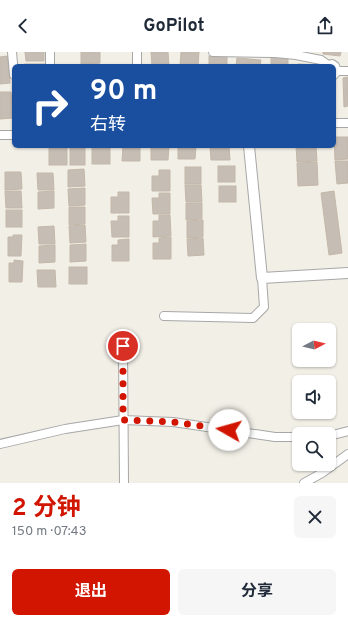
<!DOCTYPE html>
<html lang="zh">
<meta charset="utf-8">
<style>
:root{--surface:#fff;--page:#f6f6f7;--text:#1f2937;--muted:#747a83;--accent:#d11500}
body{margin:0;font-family:Overpass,"Noto Sans SC",sans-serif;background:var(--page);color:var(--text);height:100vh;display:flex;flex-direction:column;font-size:15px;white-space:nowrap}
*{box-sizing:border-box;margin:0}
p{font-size:13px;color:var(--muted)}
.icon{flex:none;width:22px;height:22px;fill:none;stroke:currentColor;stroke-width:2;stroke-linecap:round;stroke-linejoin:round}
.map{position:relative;height:431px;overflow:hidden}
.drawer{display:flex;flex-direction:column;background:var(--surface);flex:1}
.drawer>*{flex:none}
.banner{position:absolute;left:12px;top:12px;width:324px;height:84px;border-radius:6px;box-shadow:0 1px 3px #0004;background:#1a4fa0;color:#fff;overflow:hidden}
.needle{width:26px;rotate:83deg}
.buttons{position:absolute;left:292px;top:271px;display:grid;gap:8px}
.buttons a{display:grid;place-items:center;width:44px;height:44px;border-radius:6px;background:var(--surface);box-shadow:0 1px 3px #0004;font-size:20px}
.pin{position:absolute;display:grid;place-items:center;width:34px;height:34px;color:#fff;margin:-17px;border:2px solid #fff;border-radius:50%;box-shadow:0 1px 4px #0007}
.me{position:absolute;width:44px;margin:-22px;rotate:277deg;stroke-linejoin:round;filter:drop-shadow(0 0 3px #0008)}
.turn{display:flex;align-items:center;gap:14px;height:84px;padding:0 12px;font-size:18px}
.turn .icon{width:52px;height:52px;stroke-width:2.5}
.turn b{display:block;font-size:28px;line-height:34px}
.round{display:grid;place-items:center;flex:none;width:42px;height:42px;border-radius:6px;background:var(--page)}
.overview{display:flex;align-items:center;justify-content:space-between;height:68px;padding:0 12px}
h1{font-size:24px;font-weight:700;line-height:30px;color:var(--accent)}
.button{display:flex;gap:8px;margin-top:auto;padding:8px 12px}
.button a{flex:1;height:46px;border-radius:6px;background:var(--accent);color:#fff;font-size:16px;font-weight:700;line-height:46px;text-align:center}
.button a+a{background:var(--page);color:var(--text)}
header{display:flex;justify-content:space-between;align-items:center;height:52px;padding:0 12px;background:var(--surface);font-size:18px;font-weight:700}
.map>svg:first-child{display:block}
.building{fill:#c6beb5;stroke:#c4b7a8}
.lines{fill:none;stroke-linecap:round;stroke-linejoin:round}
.minor-casing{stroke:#a7a7a7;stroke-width:10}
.tertiary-casing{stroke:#a7a7a7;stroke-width:12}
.minor{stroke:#fff;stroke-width:8}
.tertiary{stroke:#fff;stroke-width:10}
.route{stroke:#d11500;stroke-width:7;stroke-dasharray:0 12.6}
</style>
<header><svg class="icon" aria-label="back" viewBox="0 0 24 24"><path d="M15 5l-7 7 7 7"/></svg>GoPilot<svg class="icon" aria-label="share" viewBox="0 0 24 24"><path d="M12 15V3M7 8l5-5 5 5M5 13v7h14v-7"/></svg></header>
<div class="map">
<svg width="348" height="431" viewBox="0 0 348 431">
<rect width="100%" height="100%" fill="#f1efe6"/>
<!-- building -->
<g class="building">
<polygon points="25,0 44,0 44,9 26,9"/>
<polygon points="81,0 100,0 100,11 81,12"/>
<polygon points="151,0 168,0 169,14 152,14"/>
<polygon points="181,0 199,0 198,14 180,14"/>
<polygon points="323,0 341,0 340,4 323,2"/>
<polygon points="8,4 10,31 0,32 0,5"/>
<rect x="209" y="4" width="18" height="10"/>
<polygon points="271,5 288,6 288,14 271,14"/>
<polygon points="237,6 261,8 260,14 236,14"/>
<rect x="25" y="12" width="20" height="2"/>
<polygon points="100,12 100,14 81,14 81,13"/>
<polygon points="298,12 318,13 318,14 298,14"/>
<polygon points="348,25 348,54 344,55 343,26"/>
<polygon points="0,40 11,40 13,66 0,67"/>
<polygon points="334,85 348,85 348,107 335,108"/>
<rect x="49" y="94" width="18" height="19"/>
<rect x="70" y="94" width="15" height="19"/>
<rect x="92" y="94" width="18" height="18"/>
<polygon points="123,94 140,94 140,109 122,109"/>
<polygon points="151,94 169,94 168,108 151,108"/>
<polygon points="178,94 196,94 195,107 178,107"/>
<polygon points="210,94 229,94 230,108 211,108"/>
<polygon points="296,94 316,94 317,109 297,110"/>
<polygon points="335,109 348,109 348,131 337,132"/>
<polygon points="317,110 318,133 298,134 297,111"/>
<rect x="218" y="114" width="17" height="16"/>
<rect x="185" y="115" width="16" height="17"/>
<polygon points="84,117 85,134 68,135 68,118"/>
<polygon points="159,118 170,118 170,139 152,139 152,124 159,124"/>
<polygon points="5,120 21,120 22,137 5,138"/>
<polygon points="37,121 53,121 54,138 38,138"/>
<polygon points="185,133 201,133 202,150 186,150"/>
<rect x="219" y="134" width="17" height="16"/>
<polygon points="85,136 85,153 69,154 68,137"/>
<polygon points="5,139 21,139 22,156 6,156"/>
<polygon points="54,139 54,156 38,157 38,140"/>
<polygon points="334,139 342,201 329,203 321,141"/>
<polygon points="118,140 129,140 129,161 111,161 111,145 118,145"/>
<polygon points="159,141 170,141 170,162 153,162 152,146 159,146"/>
<polygon points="186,151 202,151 202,167 186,168"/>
<polygon points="69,155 85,155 85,172 69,173"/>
<rect x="6" y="158" width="16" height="17"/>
<polygon points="159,163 170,163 171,184 153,185 153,169 159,169"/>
<polygon points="118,164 129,164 129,185 112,185 111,169 118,169"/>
<polygon points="203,168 203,185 187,186 187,169"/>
<polygon points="85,173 86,190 70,191 69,174"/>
<polygon points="54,174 55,192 39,192 38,175"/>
<polygon points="13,183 22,183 21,204 8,204 8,185 13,185"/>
<polygon points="171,185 171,207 153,207 153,191 159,191 159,186"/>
<polygon points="203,186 204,203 188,204 187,187"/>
<polygon points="129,187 129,209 112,209 112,193 118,193 118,188"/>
<polygon points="86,192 86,209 70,210 70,193"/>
<polygon points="55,193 55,210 39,211 39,194"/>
<polygon points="14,208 23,209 22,230 9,230 9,211 14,211"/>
<rect x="69" y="215" width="18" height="17"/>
<polygon points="37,218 55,218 56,235 38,235"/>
</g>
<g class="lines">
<!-- minor casing -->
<g class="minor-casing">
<g id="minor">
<polyline points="12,0 14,23"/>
<polyline points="50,0 50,14"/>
<polyline points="137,0 137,14"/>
<polyline points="213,0 275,1 296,3 321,8 328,13"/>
<polyline points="327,14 332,12 335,14 337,19 334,23"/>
<polyline points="337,19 348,19"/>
<polyline points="334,71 348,71"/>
<polyline points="0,83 14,83"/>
<polyline points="164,264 253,266 264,255 262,226"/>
<polyline points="123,294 124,431"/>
<polyline points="329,384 348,379"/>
<polyline points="0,392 65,377 123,368 173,370 275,385 299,385"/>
<polyline points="304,431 322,421 348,402"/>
</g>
</g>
<!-- tertiary casing -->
<g class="tertiary-casing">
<polyline id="tertiary" points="249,94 262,226 348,221"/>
</g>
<!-- minor -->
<use href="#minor" class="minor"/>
<!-- tertiary -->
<use href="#tertiary" class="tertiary"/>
</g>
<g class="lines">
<!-- route -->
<polyline class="route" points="123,294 123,368 173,370 229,378"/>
</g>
</svg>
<div class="buttons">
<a><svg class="needle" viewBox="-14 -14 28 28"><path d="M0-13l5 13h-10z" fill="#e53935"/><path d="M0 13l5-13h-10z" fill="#747a83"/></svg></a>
<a><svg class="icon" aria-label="sound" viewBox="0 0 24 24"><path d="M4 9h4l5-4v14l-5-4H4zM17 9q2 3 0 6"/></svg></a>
<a><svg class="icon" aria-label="search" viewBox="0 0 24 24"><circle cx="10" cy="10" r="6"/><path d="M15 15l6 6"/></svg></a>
</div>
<div class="pin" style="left:123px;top:294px;background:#d93025"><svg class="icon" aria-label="arrive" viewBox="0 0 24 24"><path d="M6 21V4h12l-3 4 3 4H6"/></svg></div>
<svg class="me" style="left:229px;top:378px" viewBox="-20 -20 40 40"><circle r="19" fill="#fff"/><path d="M0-13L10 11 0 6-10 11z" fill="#d11500"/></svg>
<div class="banner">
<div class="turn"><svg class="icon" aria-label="right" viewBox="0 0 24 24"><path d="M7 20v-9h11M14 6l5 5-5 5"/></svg><div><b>90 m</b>右转</div></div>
</div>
</div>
<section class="drawer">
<div class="overview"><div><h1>2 分钟</h1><p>150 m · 07:43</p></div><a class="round"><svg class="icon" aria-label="close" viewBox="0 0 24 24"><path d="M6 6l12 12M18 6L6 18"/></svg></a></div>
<div class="button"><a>退出</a><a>分享</a></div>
</section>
